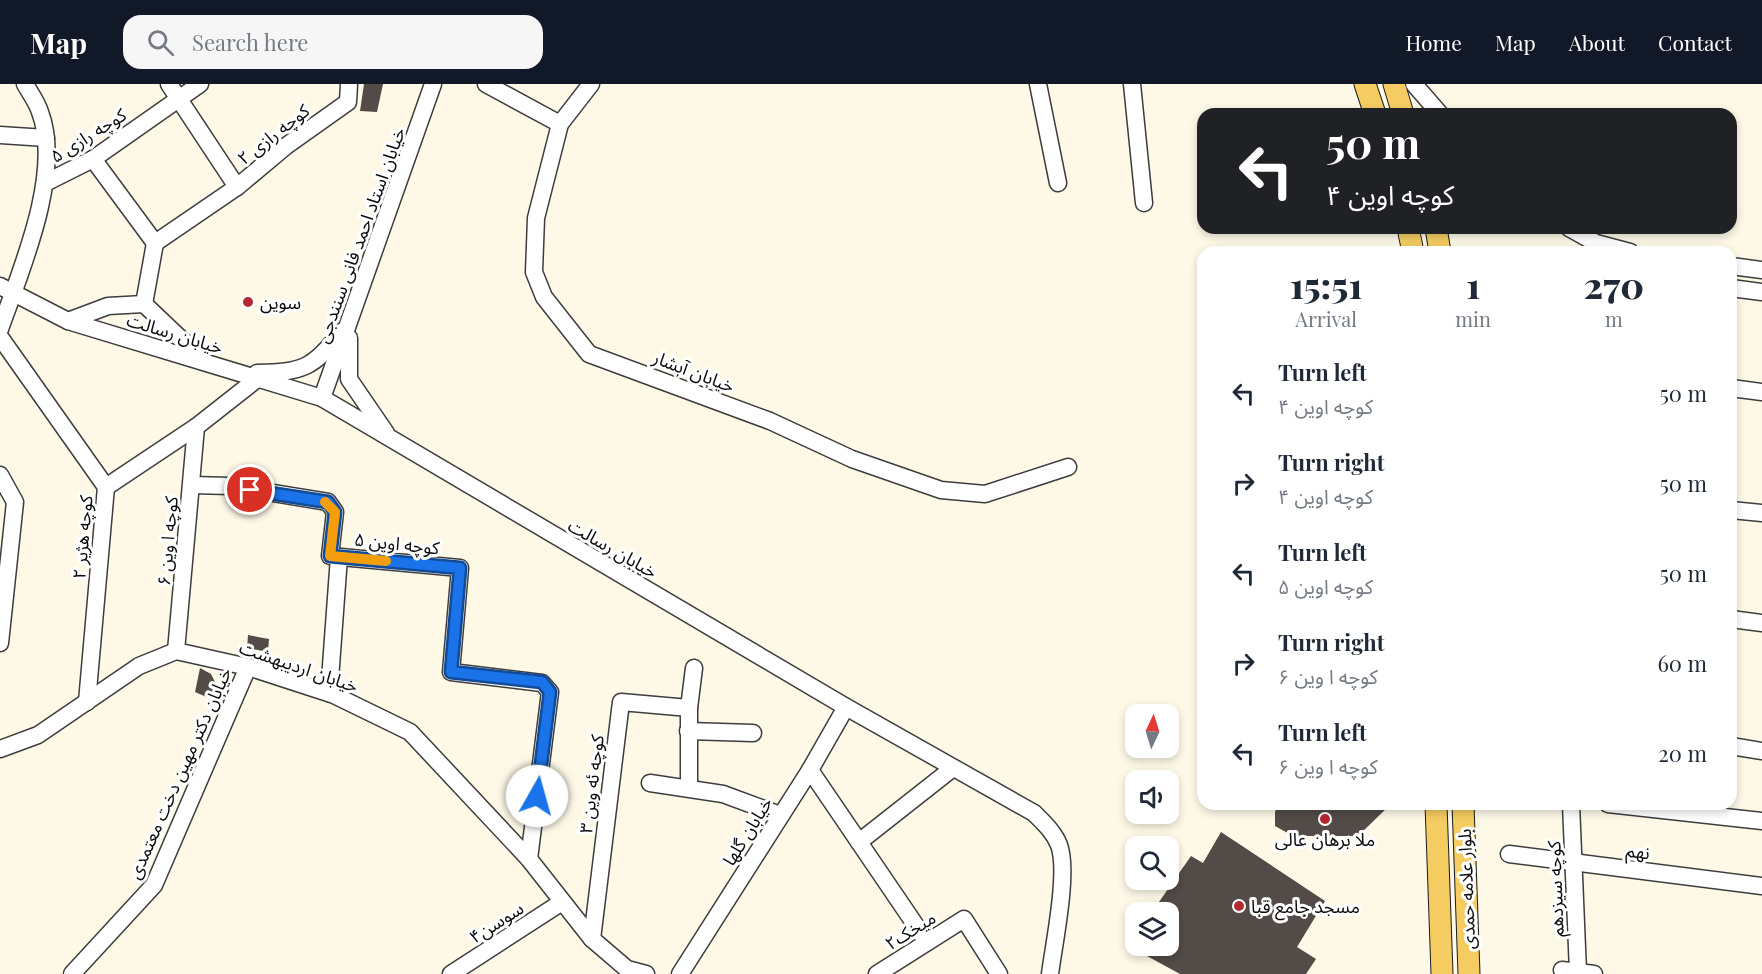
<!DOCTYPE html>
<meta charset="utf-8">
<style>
:root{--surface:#fff;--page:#f6f6f7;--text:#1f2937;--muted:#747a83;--accent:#111827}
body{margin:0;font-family:"Playfair Display","Noto Sans Arabic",serif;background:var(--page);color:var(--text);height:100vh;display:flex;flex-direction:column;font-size:22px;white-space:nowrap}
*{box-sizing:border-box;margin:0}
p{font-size:20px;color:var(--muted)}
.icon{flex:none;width:33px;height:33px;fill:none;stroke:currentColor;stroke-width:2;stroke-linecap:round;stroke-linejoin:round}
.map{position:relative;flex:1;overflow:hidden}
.side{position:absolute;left:1197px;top:162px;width:540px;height:564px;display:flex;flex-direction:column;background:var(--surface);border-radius:18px;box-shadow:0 3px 9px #0003}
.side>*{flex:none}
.hud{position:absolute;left:1197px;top:24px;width:540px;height:126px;border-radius:18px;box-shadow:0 3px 9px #0003;background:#202124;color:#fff;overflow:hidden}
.needle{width:39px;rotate:4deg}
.fabs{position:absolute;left:1125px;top:620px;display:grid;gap:12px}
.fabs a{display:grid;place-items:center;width:54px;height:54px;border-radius:12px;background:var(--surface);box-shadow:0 3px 9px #0003;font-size:30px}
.pin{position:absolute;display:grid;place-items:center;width:51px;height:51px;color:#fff;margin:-26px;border:3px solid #fff;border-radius:50%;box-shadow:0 2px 6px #0007}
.me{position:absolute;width:66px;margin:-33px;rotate:7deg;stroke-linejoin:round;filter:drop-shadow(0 0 4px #0008)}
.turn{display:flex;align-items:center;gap:21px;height:126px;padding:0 30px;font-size:27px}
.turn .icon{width:78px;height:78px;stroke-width:2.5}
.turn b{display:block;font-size:42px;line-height:51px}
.eta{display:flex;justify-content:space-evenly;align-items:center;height:102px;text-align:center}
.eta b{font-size:36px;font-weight:800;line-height:42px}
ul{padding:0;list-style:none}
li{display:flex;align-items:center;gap:18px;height:90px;padding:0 30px}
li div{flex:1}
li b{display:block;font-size:22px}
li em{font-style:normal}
header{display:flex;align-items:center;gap:36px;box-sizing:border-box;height:84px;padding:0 30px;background:var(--accent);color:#fff}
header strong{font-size:28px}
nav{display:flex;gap:33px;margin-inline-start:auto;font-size:21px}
.search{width:420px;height:54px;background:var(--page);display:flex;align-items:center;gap:15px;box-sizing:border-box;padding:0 21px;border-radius:18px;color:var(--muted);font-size:22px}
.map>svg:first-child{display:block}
.building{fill:#524b47}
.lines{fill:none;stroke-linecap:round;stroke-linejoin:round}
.minor-casing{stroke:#3d3d3d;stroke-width:19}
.major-casing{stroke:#1b1b1b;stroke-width:23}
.minor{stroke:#fff;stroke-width:16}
.major{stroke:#f4cc61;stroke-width:21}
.route-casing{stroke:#114b97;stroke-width:15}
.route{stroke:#1a73e8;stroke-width:10}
.slow{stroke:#f59e0b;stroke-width:10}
.poi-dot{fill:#b42832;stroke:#fff;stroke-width:2}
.labels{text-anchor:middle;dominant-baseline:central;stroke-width:6;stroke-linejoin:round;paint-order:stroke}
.street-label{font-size:18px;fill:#0a0a0a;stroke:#fff}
.poi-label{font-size:18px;fill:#0a0a0a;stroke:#fff;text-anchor:start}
</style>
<header>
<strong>Map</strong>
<div class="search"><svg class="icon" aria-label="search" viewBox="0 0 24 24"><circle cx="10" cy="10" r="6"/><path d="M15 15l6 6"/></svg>Search here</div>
<nav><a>Home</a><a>Map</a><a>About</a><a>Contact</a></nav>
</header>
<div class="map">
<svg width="1762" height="890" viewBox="0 0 1762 890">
<rect width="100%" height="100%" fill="#fef9e7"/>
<!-- building -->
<g class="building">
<polygon points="364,0 383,0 377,28 360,27"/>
<polygon points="248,551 269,555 268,568 247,564"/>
<polygon points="200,584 211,590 215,598 215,611 211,615 195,608"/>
<polygon points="1278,720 1391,720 1358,752 1293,752 1275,742 1275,728"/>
<polygon points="1221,748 1325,817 1297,863 1316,875 1306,890 1180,890 1147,872 1153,861 1168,861 1168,828 1152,828 1191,772 1203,779"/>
</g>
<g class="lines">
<!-- minor casing -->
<g class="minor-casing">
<g id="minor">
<polyline points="169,0 237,103"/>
<polyline points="486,0 560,40"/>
<polyline points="591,0 560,40 536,134 534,188 544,213 589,270 770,337 852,375 941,406 985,410 1068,383"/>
<polyline points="1038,0 1058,99"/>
<polyline points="1132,0 1144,119"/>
<polyline points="1414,0 1440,30"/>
<polyline points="0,51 46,54"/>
<polyline points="93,75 155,159 237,103 286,62 348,18 349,0"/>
<polyline points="47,98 93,75 200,0"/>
<polyline points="1569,144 1596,159 1630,168"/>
<polyline points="1731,182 1762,186"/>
<path d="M0 202 68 237 322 314 846 623 1034 729C1044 739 1054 748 1059 761 1069 788 1054 859 1050 890"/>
<polyline points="1731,204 1762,208"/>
<polyline points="144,220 155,159"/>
<polyline points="68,237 108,222 144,220 203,276"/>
<path d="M0 245C21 186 63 89 40 28 37 18 30 9 25 0"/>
<polyline points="0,253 106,403 87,618"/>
<polyline points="349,254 349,295 386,349"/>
<path d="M257 289C302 288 313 285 341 248"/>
<polyline points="1731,304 1762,308"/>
<polyline points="322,314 433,0"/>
<polyline points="0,391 15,418 0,559"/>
<polyline points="192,401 230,402 328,418 335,428 330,472 460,484 451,588 542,599 550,608 529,775"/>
<polyline points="106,403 196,343"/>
<polyline points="1731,426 1762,429"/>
<polyline points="1731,535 1762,539"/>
<polyline points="176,567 196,343 257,295"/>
<polyline points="329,609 339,473"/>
<polyline points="688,647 753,649"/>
<polyline points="1731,662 1762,667"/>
<polyline points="0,665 38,651 139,582 176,567 248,583 334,611 410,648 529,775 592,855 627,885 646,890"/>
<polyline points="810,686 927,858"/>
<polyline points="650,699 723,710 780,731"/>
<polyline points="689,704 689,624 694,584"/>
<polyline points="1571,720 1578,888"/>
<polyline points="1608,720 1762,737"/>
<polyline points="859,758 953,684"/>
<polyline points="1509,770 1762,802"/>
<polyline points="592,855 621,618 689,624"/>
<polyline points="1562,886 1594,890"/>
<polyline points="72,890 154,801 248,583"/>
<polyline points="451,890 562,818"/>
<polyline points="680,890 810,686 846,623"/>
<polyline points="877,890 964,835 999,890"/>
</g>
</g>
<!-- major casing -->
<g class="major-casing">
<g id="major">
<polyline points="1365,0 1375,30"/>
<polyline points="1394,0 1403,30"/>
<polyline points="1408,144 1413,168"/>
<polyline points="1436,144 1440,168"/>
<polyline points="1436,720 1442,890"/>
<polyline points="1463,720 1469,890"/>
</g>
</g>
<!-- minor -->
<use href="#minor" class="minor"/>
<!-- major -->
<use href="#major" class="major"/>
</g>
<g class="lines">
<!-- route casing -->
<g class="route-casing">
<polyline id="route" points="250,406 328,418 335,428 330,472 460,484 451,588 542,598 550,608 537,712"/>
</g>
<!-- route -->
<use href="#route" class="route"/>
<!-- slow -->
<polyline class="slow" points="325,418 335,428 330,472 386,477"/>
</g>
<!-- markers -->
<g class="poi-dot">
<circle cx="248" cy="218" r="6"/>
<circle cx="1325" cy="735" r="6"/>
<circle cx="1239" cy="822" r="6"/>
</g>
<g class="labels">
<!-- street labels -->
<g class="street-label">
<text transform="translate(273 50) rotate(-38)">کوچه رازی ۲</text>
<text transform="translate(88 51) rotate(-32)">کوچه رازی ۵</text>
<text transform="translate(360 151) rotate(-70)">خیابان استاد احمد فانی سنندجی</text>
<text transform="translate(175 249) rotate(17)">خیابان رسالت</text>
<text transform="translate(694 287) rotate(21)">خیابان آبشار</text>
<text transform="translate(82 453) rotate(-85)">کوچه هژیر ۲</text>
<text transform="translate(167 457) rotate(-85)">کوچه ا وین ۶</text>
<text transform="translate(397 459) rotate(6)">کوچه اوین ۵</text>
<text transform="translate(613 464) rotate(30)">خیابان رسالت</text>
<text transform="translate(299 582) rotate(19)">خیابان اردیبهشت</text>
<text transform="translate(179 689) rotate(-66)">خیابان دکتر مهین دخت معتمدی</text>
<text transform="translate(591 700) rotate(-83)">کوچه ئه وین ۳</text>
<text transform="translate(747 747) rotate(-58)">خیابان گلها</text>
<text transform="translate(1638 767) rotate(7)">نهم</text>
<text transform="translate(1466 805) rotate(-92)">بلوار علامه حمدی</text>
<text transform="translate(1555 805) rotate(-92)">کوچه سیزدهم</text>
<text transform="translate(496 838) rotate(-33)">سوسن۴</text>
<text transform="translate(910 846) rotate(-32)">میخک۲</text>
</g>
<!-- poi labels -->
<g class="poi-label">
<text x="260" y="218">سوین</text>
<text x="1325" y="755" text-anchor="middle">ملا برهان عالی</text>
<text x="1251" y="822">مسجد جامع قبا</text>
</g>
</g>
</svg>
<div class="fabs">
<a><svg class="needle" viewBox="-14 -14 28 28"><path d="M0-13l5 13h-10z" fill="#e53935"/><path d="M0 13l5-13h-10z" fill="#747a83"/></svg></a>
<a><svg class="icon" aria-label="sound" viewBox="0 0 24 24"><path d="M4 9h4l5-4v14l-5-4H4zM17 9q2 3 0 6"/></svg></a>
<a><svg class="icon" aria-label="search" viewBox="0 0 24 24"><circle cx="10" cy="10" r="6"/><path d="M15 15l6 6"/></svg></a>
<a><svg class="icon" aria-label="layers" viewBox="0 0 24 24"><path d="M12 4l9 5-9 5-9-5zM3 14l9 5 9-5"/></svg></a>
</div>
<div class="pin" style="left:250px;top:406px;background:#d93025"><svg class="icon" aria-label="arrive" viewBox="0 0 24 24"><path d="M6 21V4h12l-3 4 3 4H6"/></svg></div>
<svg class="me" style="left:537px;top:712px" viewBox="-20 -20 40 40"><circle r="19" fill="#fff"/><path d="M0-13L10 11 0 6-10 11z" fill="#1a73e8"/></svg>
<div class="hud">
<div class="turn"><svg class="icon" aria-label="left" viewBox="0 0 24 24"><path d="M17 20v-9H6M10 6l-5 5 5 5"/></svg><div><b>50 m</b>کوچه اوین ۴</div></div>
</div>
<section class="side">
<div class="eta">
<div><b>15:51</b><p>Arrival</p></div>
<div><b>1</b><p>min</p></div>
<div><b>270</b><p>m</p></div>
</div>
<ul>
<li><svg class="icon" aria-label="left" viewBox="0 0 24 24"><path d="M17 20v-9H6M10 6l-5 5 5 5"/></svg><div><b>Turn left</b><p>کوچه اوین ۴</p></div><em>50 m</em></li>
<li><svg class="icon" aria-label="right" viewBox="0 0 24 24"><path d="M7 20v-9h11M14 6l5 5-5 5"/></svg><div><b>Turn right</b><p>کوچه اوین ۴</p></div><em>50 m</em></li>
<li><svg class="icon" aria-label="left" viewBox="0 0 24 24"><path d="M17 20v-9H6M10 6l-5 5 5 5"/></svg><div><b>Turn left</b><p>کوچه اوین ۵</p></div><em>50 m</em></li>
<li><svg class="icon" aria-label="right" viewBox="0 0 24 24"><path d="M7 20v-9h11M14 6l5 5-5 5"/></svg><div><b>Turn right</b><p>کوچه ا وین ۶</p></div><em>60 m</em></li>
<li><svg class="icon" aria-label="left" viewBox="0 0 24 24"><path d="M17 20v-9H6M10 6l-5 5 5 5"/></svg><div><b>Turn left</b><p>کوچه ا وین ۶</p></div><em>20 m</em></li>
</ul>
</section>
</div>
